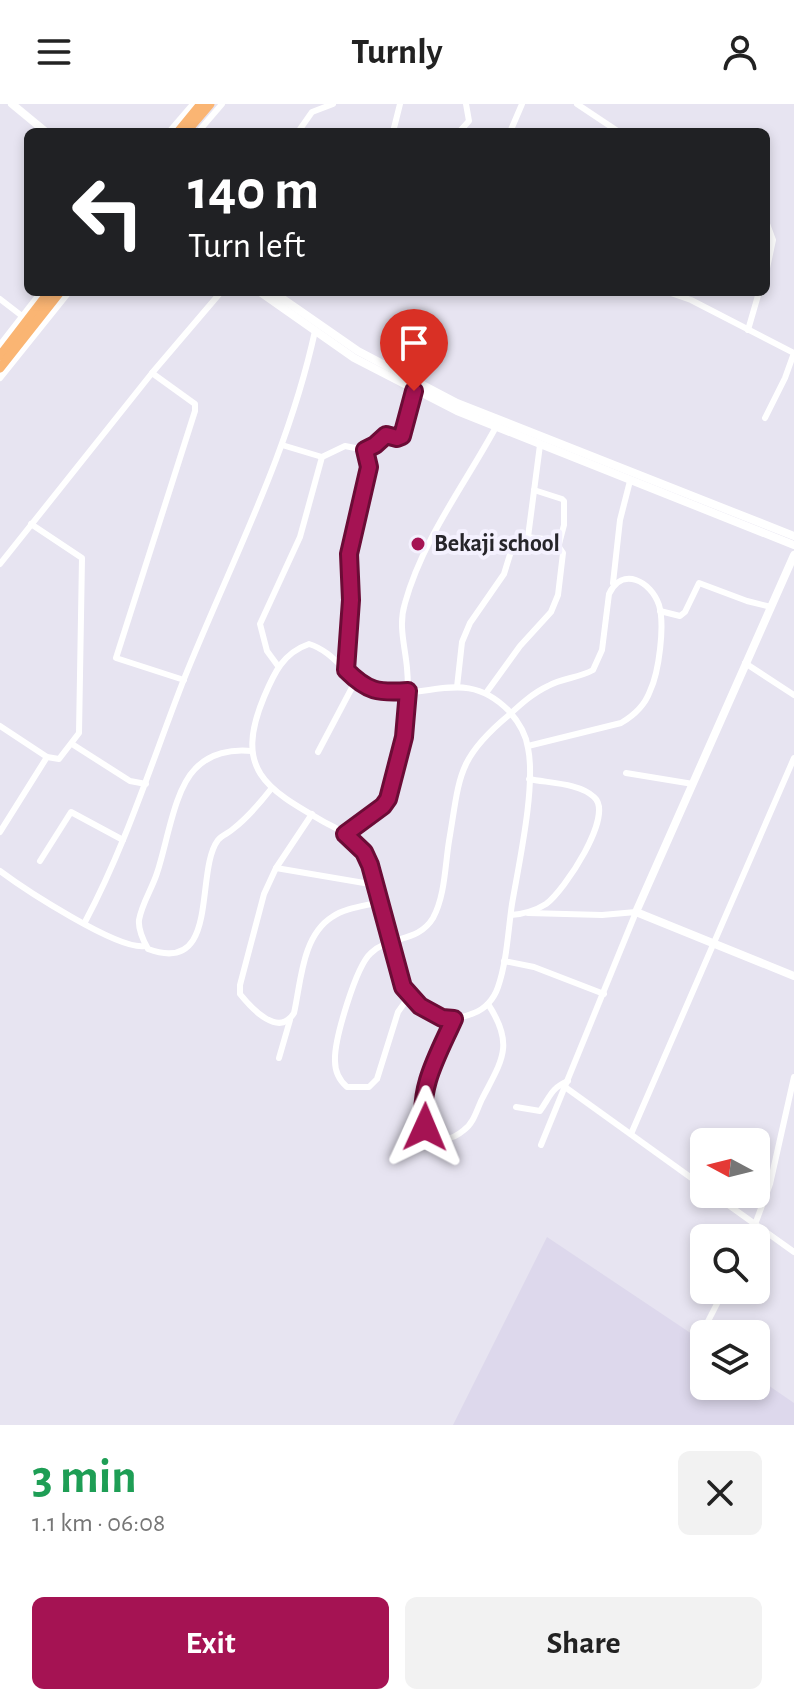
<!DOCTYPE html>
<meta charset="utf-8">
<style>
:root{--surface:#fff;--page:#f2f2f2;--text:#222;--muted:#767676;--accent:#a51353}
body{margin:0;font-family:"Alegreya Sans",sans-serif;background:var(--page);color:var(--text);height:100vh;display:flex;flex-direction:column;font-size:30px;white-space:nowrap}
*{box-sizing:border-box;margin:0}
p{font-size:26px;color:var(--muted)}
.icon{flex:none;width:44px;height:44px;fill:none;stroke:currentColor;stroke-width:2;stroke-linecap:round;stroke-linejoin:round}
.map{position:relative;height:1321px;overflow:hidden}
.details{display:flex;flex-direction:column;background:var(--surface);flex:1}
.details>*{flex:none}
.guide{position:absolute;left:24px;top:24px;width:746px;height:168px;border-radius:12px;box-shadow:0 4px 12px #0003;background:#202124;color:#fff;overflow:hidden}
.needle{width:52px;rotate:277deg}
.fabs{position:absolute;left:690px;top:1024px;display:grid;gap:16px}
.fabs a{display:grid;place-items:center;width:80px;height:80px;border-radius:12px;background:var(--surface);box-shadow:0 4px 12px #0003;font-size:40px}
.pin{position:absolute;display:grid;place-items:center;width:68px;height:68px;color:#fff;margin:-82px -34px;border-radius:50% 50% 50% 0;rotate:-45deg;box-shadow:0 0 8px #0007}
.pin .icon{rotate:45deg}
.me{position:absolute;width:88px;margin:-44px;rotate:1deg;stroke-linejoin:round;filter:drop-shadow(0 0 6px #0008)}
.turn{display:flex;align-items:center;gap:28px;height:168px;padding:0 32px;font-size:36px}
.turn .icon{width:104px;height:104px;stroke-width:2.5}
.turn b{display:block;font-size:56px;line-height:68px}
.round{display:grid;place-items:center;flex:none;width:84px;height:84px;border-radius:12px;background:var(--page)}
.headline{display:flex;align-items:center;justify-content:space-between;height:136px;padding:0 32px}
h1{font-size:48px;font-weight:700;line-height:60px;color:#1e9e55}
.primary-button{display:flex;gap:16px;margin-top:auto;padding:16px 32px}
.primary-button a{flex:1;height:92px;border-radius:12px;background:var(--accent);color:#fff;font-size:32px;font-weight:700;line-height:92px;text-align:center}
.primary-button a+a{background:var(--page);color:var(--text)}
header{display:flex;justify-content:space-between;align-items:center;height:104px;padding:0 32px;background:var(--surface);font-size:36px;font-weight:700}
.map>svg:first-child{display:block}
.built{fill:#ddd8ec}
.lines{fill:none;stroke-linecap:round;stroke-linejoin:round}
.street{stroke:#fff;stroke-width:6}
.secondary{stroke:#fff;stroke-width:8}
.primary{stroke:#fab573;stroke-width:9}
.route-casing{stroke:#6b0c36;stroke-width:20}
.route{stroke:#a51353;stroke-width:14}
.poi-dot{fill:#a51353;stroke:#f4f1fe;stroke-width:3}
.labels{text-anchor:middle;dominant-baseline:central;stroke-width:8;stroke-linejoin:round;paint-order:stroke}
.poi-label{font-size:24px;font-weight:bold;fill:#26252a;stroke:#f4f1fe;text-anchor:start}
</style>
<header><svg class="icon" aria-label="menu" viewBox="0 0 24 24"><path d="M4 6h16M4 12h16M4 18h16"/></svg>Turnly<svg class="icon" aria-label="person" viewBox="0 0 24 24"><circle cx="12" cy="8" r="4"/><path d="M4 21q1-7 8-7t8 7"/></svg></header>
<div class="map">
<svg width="794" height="1321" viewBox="0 0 794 1321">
<rect width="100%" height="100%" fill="#e7e4f1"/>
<!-- built -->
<polygon class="built" points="547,1133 704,1238 704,1282 756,1282 756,1273 794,1299 794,1321 453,1321"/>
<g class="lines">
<!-- street -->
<g class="street">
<polyline points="577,0 619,28"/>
<polyline points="169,28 193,0"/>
<polyline points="198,28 222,0"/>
<polyline points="298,28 312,8 333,0"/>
<polyline points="393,28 400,0"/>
<polyline points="459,28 469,17 466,0"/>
<polyline points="510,28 522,0"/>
<polyline points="766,117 773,136 766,169"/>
<polyline points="668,188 691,196 794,249"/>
<polyline points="0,195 22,212"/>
<polyline points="748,226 759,188"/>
<polyline points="0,241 41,188"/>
<polyline points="152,269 195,300 195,307 116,554 184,576"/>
<polyline points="0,274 69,188"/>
<polyline points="765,314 785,274 794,249"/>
<polyline points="282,341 322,353"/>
<polyline points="534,386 562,395 564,397 564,421 559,440"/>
<polyline points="528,433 540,341"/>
<polyline points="0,460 152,269 221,188"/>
<polyline points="613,479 620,416 630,377"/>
<polyline points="660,507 680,512 685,508 699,479 747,497 771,503"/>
<path d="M309 540C339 549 351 584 383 588 432 594 467 564 509 607 518 617 526 630 528 644 536 682 519 759 512 800 508 827 507 857 498 883 494 895 485 905 474 909 384 946 391 792 364 748 356 734 340 726 326 719 267 685 233 667 264 593 274 569 283 549 309 540Z"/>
<polyline points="745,559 794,591"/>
<polyline points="278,562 267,547 260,520 300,433 322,353 345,342 365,346 375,341 386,331 400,334 414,287"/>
<polyline points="346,566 351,496 349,450 369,363 365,346"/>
<polyline points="457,583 462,538 470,519 504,470 512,444 518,435 526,433 554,436 563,449 558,491 551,508 520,542 486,589"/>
<polyline points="0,622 47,653 59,655 79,629 82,454 31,420"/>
<polyline points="72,640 130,677 146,680"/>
<path d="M252 647C232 645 210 649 195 665 174 686 167 740 157 769 152 785 142 799 139 816 138 826 143 836 148 845 221 872 194 768 218 736 222 731 229 729 233 725 247 714 260 699 271 685"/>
<polyline points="318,648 356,576"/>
<polyline points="626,669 693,680"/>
<path d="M312 710 276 764 264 790 240 881V890C252 905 279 934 294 909 301 878 302 832 332 813 345 804 365 802 380 798"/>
<polyline points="0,728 47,653"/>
<path d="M345 730C358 721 374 713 384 701 403 678 410 594 407 564 405 541 398 522 405 499 423 434 466 379 497 321"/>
<polyline points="40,757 71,708 123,736"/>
<polyline points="276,764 376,781"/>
<path d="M0 767C24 785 119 847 145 842"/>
<polyline points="528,809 602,811 636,808 541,1041"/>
<path d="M511 811C524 810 535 807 546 800 564 787 615 711 594 693 580 679 548 679 529 675"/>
<path d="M85 818C126 741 152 657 184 575 231 458 288 351 315 227"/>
<polyline points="504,857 534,863 604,890"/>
<path d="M410 891 398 908 377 975 369 983H347C339 976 335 967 335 957 334 936 356 862 371 849 390 831 418 839 433 814 445 792 445 762 449 737 460 673 456 655 509 611 521 600 533 589 548 582 562 574 579 574 593 566L602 546 609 490C622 462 651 477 659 501 665 521 659 568 650 587 645 601 633 612 621 619L528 642"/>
<path d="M454 915C444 940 426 968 423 995 419 1022 437 1049 464 1026 474 1019 477 1005 482 995 502 956 515 941 488 900"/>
<polyline points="279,954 290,916"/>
<polyline points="565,983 704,1083"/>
<path d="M516 1003 540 1007C550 993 551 984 568 977"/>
<polyline points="631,1030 794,654"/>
<polyline points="713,1090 794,1148"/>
<polyline points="750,1134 770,1080 794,973"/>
<polyline points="702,1229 724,1186"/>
</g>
<!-- secondary -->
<g class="secondary">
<polyline points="12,0 46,28"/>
<polyline points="260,188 354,254 457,307 794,441"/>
<polyline points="273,188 358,247 457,299 794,432"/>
<polyline points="794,451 636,808 794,872"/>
</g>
<!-- primary -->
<g class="primary">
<polyline points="178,28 201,0"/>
<polyline points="186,28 210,0"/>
<polyline points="0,252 49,188"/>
<polyline points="0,264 60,188"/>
</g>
</g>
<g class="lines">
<!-- route casing -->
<g class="route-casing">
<path id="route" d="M414 287 402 332 397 334 386 331 375 341 365 346 369 363 349 450 351 496 346 566C368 588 378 589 408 587L404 633 388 695 383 702 345 730 364 748 370 761 403 883 420 902 442 914 454 915C439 949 417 985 425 1023"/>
</g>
<!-- route -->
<use href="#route" class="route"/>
</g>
<!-- markers -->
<circle class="poi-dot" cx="418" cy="440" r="8"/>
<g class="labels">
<!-- poi labels -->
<g class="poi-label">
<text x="434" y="440">Bekaji school</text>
</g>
</g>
</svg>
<div class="fabs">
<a><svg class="needle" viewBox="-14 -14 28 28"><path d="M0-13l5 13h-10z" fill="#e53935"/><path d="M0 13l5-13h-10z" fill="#767676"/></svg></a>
<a><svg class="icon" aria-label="search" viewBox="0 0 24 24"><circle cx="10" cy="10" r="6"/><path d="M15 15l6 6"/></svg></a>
<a><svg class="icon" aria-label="layers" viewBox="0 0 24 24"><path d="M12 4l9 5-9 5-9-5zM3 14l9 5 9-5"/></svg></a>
</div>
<div class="pin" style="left:414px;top:287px;background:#d93025"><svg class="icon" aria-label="arrive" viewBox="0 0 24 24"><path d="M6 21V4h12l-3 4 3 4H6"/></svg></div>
<svg class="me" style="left:425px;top:1023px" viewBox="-20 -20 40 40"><path d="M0-17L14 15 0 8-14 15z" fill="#a51353" stroke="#fff" stroke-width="4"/></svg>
<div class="guide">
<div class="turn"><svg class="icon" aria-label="left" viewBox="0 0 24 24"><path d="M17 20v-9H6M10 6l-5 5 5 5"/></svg><div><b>140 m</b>Turn left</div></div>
</div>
</div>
<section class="details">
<div class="headline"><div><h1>3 min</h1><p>1.1 km · 06:08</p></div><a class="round"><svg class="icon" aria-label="close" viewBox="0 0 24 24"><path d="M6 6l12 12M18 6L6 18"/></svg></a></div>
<div class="primary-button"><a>Exit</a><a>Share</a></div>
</section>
